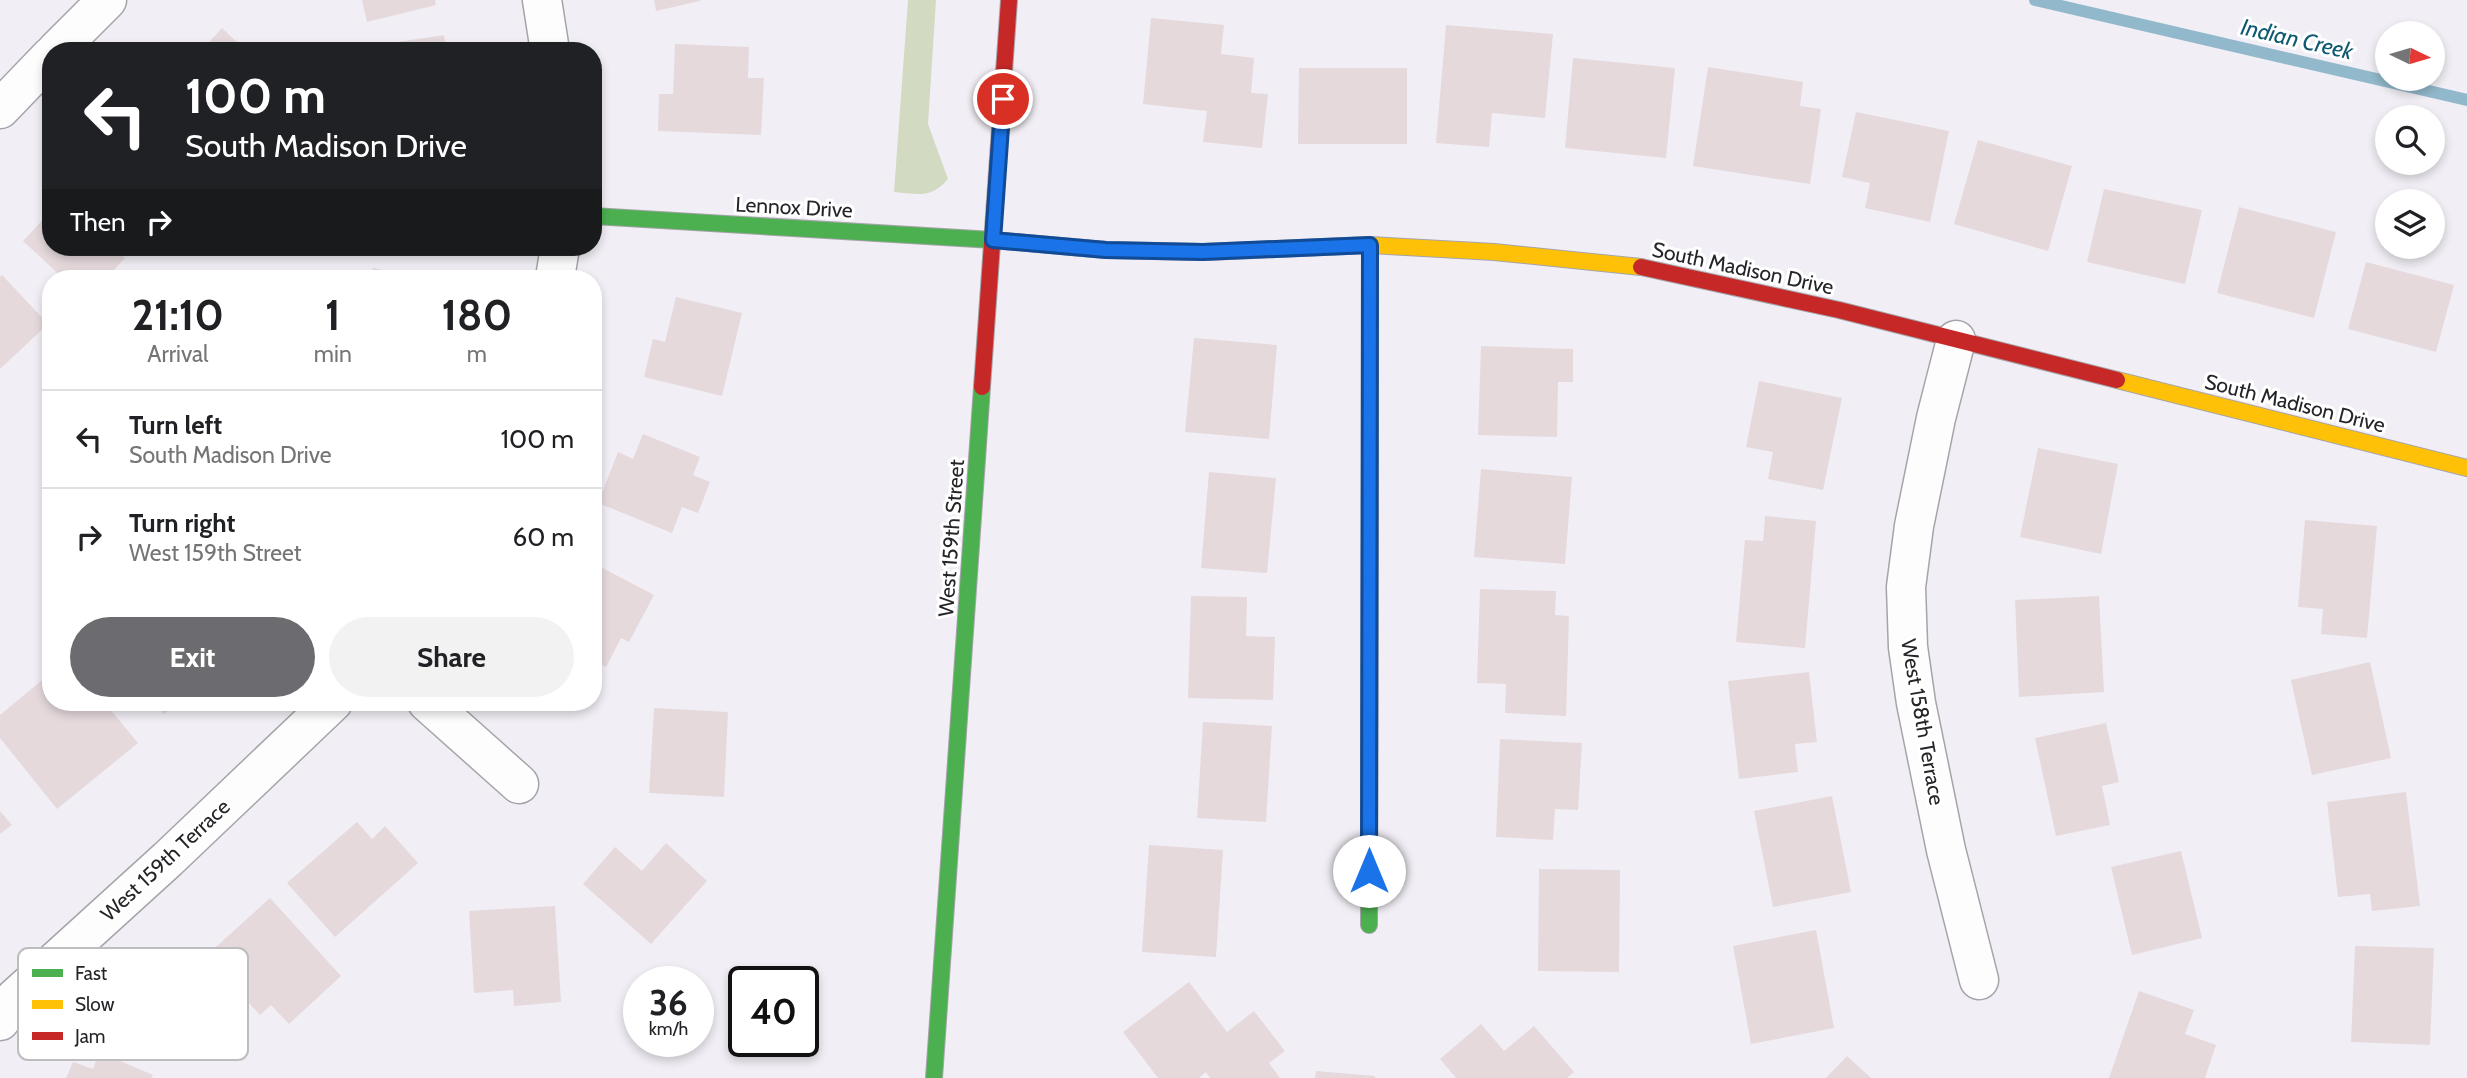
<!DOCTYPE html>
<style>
:root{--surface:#fff;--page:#f2f2f2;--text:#202124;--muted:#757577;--line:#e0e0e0;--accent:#6c6b70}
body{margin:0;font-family:Cabin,sans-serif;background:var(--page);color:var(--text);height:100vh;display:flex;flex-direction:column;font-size:26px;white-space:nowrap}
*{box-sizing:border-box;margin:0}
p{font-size:23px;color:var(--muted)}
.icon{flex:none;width:38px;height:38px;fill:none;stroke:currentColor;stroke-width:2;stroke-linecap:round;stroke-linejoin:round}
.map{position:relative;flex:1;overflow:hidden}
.details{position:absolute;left:42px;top:270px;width:560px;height:441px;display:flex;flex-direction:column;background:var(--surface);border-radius:28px;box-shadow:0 4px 10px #0003}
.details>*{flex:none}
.guide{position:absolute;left:42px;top:42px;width:560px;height:214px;border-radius:28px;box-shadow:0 4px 10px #0003;background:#202124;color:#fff;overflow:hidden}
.needle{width:46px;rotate:95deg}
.tools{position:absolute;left:2375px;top:21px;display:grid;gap:14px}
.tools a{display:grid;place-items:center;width:70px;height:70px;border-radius:50%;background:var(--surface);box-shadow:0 4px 10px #0003;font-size:35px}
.speed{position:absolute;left:623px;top:966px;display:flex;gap:14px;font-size:35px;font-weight:700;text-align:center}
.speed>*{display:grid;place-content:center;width:91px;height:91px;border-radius:50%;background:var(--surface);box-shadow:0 4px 10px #0003;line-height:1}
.speed small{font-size:18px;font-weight:400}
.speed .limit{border:4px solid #111;border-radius:10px;background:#fff;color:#111}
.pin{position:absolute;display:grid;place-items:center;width:60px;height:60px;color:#fff;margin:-30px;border:4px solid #fff;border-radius:50%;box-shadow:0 2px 7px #0007}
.me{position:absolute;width:77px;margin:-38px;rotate:0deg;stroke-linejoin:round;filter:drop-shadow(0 0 5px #0008)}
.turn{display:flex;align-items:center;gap:24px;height:147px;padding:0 28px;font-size:32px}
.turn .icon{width:91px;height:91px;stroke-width:2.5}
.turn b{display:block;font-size:49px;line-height:60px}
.then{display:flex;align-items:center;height:66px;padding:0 28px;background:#0003;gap:14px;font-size:26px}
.eta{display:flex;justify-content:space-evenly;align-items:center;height:119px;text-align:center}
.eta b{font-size:42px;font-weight:700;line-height:49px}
.primary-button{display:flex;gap:14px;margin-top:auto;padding:14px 28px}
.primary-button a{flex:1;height:80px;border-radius:42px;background:var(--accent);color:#fff;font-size:28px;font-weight:700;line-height:80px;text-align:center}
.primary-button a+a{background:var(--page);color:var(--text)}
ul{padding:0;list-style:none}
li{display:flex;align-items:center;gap:21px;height:98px;padding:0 28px;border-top:2px solid var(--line)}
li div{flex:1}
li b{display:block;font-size:26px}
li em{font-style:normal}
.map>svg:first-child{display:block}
.green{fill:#d2dac2}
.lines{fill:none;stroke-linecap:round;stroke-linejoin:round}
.stream{stroke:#92b8cb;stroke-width:12}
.building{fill:#e5d9dc}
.street-casing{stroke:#a5a4a9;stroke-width:41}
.fast-casing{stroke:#a5a4a9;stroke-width:18}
.slow-casing{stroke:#a5a4a9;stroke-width:18}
.jam-casing{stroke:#a5a4a9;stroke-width:18}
.street{stroke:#fdfdfe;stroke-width:38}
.fast{stroke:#4caf50;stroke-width:16}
.slow{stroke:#ffc107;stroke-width:16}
.jam{stroke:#c62828;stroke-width:16}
.route-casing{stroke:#114b97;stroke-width:18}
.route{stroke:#1a73e8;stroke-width:12}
.labels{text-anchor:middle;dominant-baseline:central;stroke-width:6;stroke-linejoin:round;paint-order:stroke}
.street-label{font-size:21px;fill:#252428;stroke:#fff}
.water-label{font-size:23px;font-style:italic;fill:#0d5971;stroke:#fff}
.key{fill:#fff;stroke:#bebdbe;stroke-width:2}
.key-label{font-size:19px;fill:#252428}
</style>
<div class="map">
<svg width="2467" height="1078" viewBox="0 0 2467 1078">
<rect width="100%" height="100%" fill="#f1eff5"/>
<!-- green -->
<path class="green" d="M908 0H936L928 124 948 179C931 199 918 194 894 192Z"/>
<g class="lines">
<!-- stream -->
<polyline class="stream" points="2035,0 2467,100"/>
</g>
<!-- building -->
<g class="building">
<polygon points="362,0 435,0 436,5 367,22"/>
<polygon points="654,0 700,0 700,1 656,11"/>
<polygon points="1151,18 1224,25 1221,54 1254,58 1251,93 1268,94 1262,148 1203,142 1207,111 1143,104"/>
<polygon points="1446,25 1553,34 1545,118 1492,113 1489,147 1436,143"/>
<polygon points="222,28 246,51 201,51"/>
<polygon points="444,35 446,51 379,51 378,45"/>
<polygon points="675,44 749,47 748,78 764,78 761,135 658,131 659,94 673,94"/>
<polygon points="1573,58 1675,68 1666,158 1565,148"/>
<polygon points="1708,67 1803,82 1800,106 1821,109 1810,184 1693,166"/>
<polygon points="1299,68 1407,68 1407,144 1298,144"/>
<polygon points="1856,112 1949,131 1930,222 1865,208 1870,183 1842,177"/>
<polygon points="1978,140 2072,166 2048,251 1954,224"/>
<polygon points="2104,189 2202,210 2185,284 2087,262"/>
<polygon points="2239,207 2336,232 2314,318 2217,293"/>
<polygon points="51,211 51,247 113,247 125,258 106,278 63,278 23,241"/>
<polygon points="2366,262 2454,285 2436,352 2348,329"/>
<polygon points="373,268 413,277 413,278 371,278"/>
<polygon points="2,275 48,324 0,369 0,277"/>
<polygon points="676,297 742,313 722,396 644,377 653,339 665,342"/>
<polygon points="1194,338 1277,345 1269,439 1185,432"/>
<polygon points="1481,346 1573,349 1573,382 1558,382 1557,437 1478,435"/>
<polygon points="1759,381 1842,398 1823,490 1768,479 1773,452 1746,447"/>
<polygon points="643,434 700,457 693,475 710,482 698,513 682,507 672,533 598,503 618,452 633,459"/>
<polygon points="2038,448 2118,464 2101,554 2020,537"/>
<polygon points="1481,469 1572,477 1565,564 1474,557"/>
<polygon points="1209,472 1276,478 1267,573 1201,568"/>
<polygon points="1765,516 1816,521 1805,648 1736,642 1745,540 1763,541"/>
<polygon points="2305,520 2377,526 2367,638 2321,634 2323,609 2298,607"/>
<polygon points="593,563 654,595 629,642 621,638 606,667 593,661"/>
<polygon points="1480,589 1556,591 1555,615 1569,616 1566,716 1505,713 1506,684 1477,683"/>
<polygon points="1191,596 1247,597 1246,636 1275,637 1273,700 1188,698"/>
<polygon points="2099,596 2104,692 2019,697 2015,600"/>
<polygon points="2370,662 2391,758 2312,775 2291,680"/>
<polygon points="1809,672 1817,742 1795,744 1798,772 1739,779 1728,681"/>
<polygon points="47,676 51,680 51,702 104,702 138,743 57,809 0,738 0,715"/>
<polygon points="154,702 179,702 164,714"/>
<polygon points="654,708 728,712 724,797 649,793"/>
<polygon points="1203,722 1272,726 1266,822 1197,818"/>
<polygon points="2106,723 2119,782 2102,786 2110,825 2056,836 2035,738"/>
<polygon points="1500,739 1582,743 1578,810 1555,809 1553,840 1496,837"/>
<polygon points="2406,792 2420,906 2372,911 2370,894 2338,897 2327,802"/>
<polygon points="1832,796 1851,892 1773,907 1754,811"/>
<polygon points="0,811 12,825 0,834"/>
<polygon points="357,822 372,839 385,826 418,863 335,937 287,883"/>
<polygon points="666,843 707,881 651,944 583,884 615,847 642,871"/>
<polygon points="1149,845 1223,850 1216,957 1142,952"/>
<polygon points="2181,851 2202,938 2132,955 2111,867"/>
<polygon points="1539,869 1620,870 1619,972 1538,971"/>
<polygon points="270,898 341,976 289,1024 271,1005 260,1015 206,956"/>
<polygon points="555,906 561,1002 514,1006 513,990 474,993 469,911"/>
<polygon points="1816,930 1834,1028 1751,1044 1733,946"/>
<polygon points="2355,946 2434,948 2430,1045 2351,1042"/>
<polygon points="1189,982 1227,1032 1254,1011 1285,1051 1269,1063 1280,1078 1210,1078 1206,1072 1199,1078 1158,1078 1123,1032"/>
<polygon points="2139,991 2194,1010 2185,1034 2216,1045 2205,1078 2109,1078"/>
<polygon points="1481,1024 1504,1051 1534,1026 1574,1072 1567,1078 1456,1078 1440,1059"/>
<polygon points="99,1052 153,1075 151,1078 66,1078 73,1062 93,1069"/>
<polygon points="1847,1056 1871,1078 1826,1078"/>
<polygon points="1316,1071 1375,1076 1375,1078 1315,1078"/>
</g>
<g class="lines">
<!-- street casing -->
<g class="street-casing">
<g id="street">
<polyline points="542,0 550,51"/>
<polyline points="56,51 107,0"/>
<polyline points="0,109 51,56"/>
<polyline points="555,278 560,247"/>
<polyline points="1956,340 1936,418 1914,526 1906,587 1908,647 1916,703 1946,850 1979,980"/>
<polyline points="427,702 519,784"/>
<polyline points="0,1021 15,998 168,859 333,702"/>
</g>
</g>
<!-- fast casing -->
<g class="fast-casing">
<g id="fast">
<polyline points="593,216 993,240 1106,250 1203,252 1276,249"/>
<polyline points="1369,925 1370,472"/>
<polyline points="934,1078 982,387"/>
</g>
</g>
<!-- slow casing -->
<g class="slow-casing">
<g id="slow">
<polyline points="1276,249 1370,245 1494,252 1641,267"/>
<polyline points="2117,380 2467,468"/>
<polyline points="1370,472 1370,245"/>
</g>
</g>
<!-- jam casing -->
<g class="jam-casing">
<g id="jam">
<polyline points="1641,267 1839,310 2117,380"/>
<polyline points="982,387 1009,0"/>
</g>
</g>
<!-- street -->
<use href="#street" class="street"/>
<!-- fast -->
<use href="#fast" class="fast"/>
<!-- slow -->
<use href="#slow" class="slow"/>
<!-- jam -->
<use href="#jam" class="jam"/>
</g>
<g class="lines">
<!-- route casing -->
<g class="route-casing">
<polyline id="route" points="1003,99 993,240 1106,250 1203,252 1370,245 1369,871"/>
</g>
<!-- route -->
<use href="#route" class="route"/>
</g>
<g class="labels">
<!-- street labels -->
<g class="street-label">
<text transform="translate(794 207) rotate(3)">Lennox Drive</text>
<text transform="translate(1743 268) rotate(12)">South Madison Drive</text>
<text transform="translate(2295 403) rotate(14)">South Madison Drive</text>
<text transform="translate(951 538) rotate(-86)">West 159th Street</text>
<text transform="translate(1923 722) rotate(80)">West 158th Terrace</text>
<text transform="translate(165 860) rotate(-43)">West 159th Terrace</text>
</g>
<!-- water labels -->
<g class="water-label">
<text transform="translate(2297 39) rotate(13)">Indian Creek</text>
</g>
</g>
<!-- legend -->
<rect x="18" y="948" width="230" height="112" rx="10" class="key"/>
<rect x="32" y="969" width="31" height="8" fill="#4caf50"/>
<rect x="32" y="1000" width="31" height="9" fill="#ffc107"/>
<rect x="32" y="1032" width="31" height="8" fill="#c62828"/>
<g class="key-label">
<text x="75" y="980">Fast</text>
<text x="75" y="1011">Slow</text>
<text x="75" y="1043">Jam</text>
</g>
</svg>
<div class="tools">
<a><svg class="needle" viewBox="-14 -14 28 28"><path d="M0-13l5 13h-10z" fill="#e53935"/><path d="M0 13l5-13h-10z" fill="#757577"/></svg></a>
<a><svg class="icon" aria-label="search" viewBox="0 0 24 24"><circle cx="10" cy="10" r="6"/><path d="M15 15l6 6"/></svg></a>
<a><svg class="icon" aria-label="layers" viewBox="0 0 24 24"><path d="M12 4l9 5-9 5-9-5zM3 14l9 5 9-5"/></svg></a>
</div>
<div class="speed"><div>36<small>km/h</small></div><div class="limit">40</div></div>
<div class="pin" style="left:1003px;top:99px;background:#d93025"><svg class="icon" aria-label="arrive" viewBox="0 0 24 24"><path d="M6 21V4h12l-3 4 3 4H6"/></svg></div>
<svg class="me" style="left:1369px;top:871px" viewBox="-20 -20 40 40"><circle r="19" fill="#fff"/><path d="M0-13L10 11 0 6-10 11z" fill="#1a73e8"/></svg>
<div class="guide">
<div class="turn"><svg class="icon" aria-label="left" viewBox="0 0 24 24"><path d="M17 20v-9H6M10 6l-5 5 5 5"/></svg><div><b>100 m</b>South Madison Drive</div></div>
<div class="then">Then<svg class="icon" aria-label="right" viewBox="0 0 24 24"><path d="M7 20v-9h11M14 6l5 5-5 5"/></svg></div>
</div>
<section class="details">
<div class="eta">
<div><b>21:10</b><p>Arrival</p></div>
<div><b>1</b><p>min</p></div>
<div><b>180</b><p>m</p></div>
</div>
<ul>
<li><svg class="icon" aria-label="left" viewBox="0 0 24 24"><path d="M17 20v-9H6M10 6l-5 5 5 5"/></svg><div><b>Turn left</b><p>South Madison Drive</p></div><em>100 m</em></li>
<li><svg class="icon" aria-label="right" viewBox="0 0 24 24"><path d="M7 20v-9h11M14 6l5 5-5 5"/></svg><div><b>Turn right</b><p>West 159th Street</p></div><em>60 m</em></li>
</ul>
<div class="primary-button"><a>Exit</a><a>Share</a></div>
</section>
</div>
